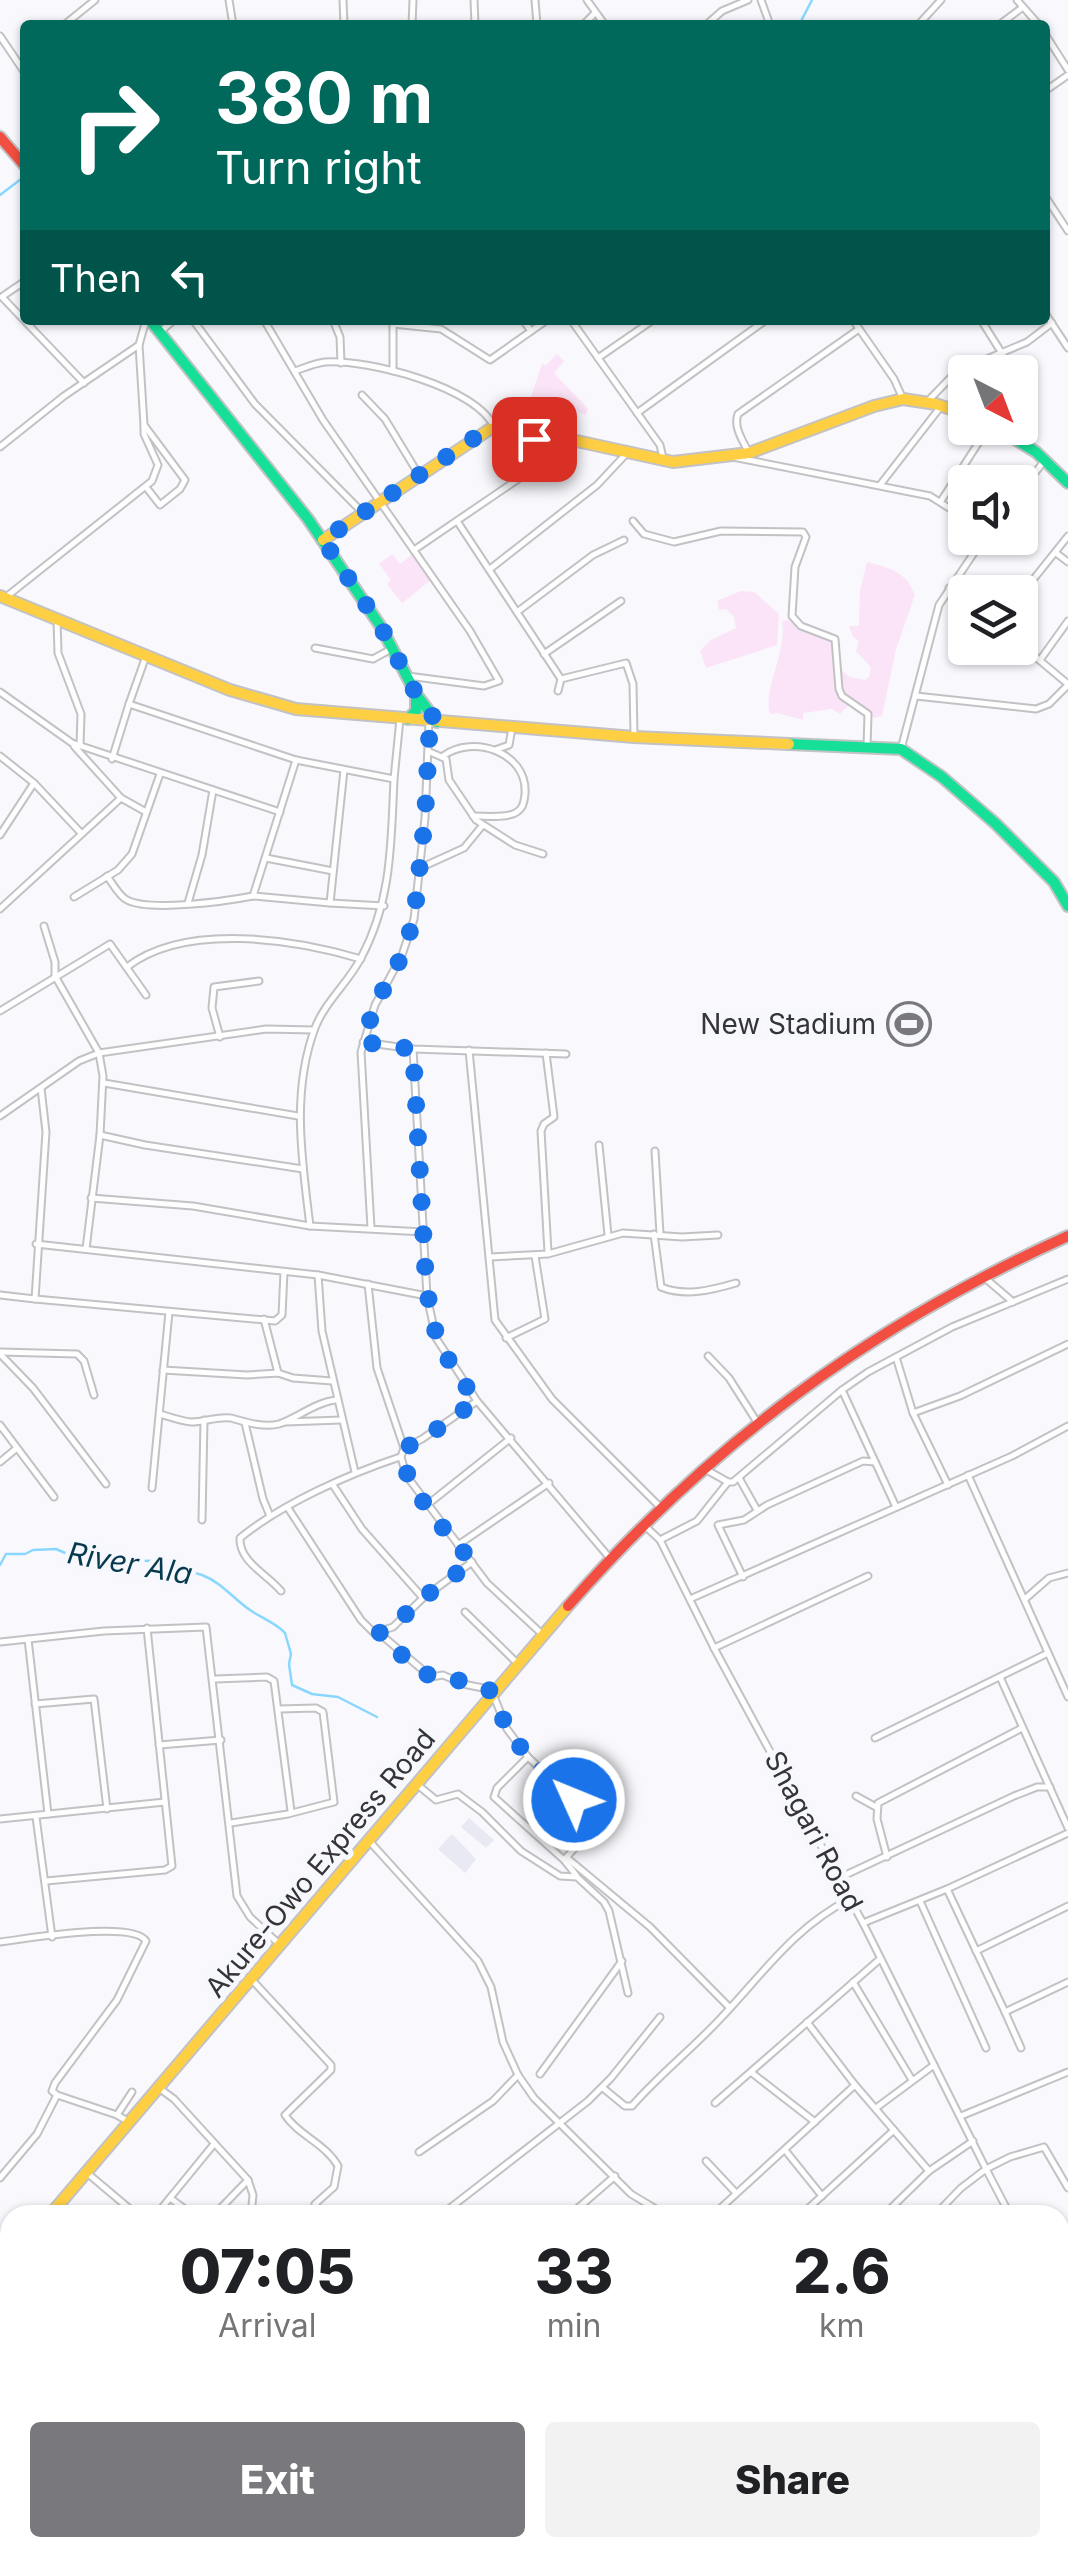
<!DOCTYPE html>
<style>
:root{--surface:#fff;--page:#f2f2f2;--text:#202124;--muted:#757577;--accent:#79797d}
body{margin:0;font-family:Inter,sans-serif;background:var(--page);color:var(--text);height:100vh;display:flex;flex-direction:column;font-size:38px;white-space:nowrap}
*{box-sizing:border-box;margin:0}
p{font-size:32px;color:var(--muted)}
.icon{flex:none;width:55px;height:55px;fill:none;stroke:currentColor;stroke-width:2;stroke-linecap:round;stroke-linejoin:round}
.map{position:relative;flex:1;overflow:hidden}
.details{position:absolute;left:0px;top:2205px;width:1070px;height:352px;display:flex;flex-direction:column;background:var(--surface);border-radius:30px 30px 0 0;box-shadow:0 2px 8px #0004}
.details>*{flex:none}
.guide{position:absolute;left:20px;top:20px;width:1030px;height:305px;border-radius:10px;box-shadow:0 2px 8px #0004;background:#00695c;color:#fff;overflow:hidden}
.needle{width:65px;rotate:138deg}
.tools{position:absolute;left:948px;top:355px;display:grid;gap:20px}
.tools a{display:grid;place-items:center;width:90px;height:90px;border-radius:10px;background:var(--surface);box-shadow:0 2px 8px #0004;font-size:50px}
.pin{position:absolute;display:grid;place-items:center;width:85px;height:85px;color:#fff;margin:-42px;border-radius:20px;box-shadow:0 5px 15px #0006}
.me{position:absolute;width:110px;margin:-55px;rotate:314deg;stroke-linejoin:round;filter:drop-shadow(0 0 8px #0008)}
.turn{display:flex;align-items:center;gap:35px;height:210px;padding:0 30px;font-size:45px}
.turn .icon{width:130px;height:130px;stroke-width:2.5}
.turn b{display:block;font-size:70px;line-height:85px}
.then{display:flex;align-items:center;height:95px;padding:0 30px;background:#0003;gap:20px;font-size:38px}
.eta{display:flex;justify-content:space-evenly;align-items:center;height:170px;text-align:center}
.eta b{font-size:60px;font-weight:800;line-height:70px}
.button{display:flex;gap:20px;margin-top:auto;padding:20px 30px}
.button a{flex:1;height:115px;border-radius:10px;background:var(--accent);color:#fff;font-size:40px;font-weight:800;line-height:115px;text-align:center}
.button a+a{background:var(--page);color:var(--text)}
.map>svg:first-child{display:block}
.built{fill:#e9e9f3}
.green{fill:#fbe4f7}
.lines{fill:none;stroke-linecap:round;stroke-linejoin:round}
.stream{stroke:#89d7fe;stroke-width:2.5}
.street-casing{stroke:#c2c2c5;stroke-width:9}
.fast-casing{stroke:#c2c2c5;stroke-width:14}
.slow-casing{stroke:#c2c2c5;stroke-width:14}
.jam-casing{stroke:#c2c2c5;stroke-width:14}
.street{stroke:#fefeff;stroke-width:5}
.fast{stroke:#16e098;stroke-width:10}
.slow{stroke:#ffcf43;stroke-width:10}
.jam{stroke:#f24e42;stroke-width:10}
.route{stroke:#1a73e8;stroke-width:18;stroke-dasharray:0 32.4}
.labels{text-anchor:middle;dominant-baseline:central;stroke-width:10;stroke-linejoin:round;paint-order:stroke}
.poi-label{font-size:28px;fill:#353538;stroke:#f7f7fe;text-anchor:end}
.street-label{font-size:28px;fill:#353538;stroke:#f7f7fe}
.water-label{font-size:30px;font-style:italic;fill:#083a4f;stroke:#f7f7fe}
</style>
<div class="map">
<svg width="1068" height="2557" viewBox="0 0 1068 2557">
<rect width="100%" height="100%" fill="#f8f8fd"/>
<!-- built -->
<g class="built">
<polygon points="469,1818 494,1840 486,1848 461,1827"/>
<polygon points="452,1834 476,1859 465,1873 438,1849"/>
</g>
<!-- green -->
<g class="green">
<polygon points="557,354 564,361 554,373 588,409 586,415 531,397 542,364 546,365"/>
<polygon points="392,554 400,564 413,554 432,579 402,603 387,584 391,580 379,564"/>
<path d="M867 562C888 567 907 572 915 595L896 649 882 716 874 718 853 701 840 714 832 709 803 713V720L778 713 770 714C763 688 787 653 782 621L796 619C808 630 821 632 833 641V648L840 652 838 660 832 663 850 677 865 680 869 677 871 667 856 651 859 641 853 637 849 626H859L860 591Z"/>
<polygon points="741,591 754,592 779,614 777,645 706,668 700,651 711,640 736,628 734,617 726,609 719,610 717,601"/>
</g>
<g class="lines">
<!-- stream -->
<g class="stream">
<polyline points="799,25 812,0"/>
<polyline points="0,195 25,176"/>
<path d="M0 1565 6 1554H25L33 1550 56 1549 79 1559 153 1561C180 1587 177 1566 202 1575 223 1583 234 1600 253 1612 264 1619 276 1623 285 1633L291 1654 289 1664 292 1685 312 1694 338 1697 377 1717"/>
</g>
<!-- street casing -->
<g class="street-casing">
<g id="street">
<polyline points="229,0 233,25"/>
<polyline points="343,0 344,25"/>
<polyline points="474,0 475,25"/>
<polyline points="535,0 537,25"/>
<polyline points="587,0 605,25"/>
<polyline points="761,0 770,25"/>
<polyline points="1017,0 1039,25"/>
<polyline points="64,25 95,0"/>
<polyline points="412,25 413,0"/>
<polyline points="583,25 595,13"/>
<polyline points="706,25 722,11 748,0"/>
<polyline points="918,25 941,0"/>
<polyline points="999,25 1023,7"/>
<polyline points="1045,34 1068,70"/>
<polyline points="0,36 25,73"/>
<polyline points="1045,91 1068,75"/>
<polyline points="1045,196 1068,231"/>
<polyline points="3,296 25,281"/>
<polyline points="2,297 84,383"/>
<polyline points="1045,313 1068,348"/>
<polyline points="193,320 255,404 362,512"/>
<polyline points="264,320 323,420 470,631 499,681 484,686 408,676"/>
<polyline points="333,320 340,337 341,363"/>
<polyline points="393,320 393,371"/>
<polyline points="523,320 531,331"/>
<polyline points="571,320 660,445 663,458"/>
<polyline points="853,320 894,379 903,399"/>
<polyline points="981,320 1003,355"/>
<polyline points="393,324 441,329 490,360 547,320"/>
<polyline points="161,331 174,320"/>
<polyline points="139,345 144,425 185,480 180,489 160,505 146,487"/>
<polyline points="598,358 653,320"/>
<path d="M295 371C304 368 315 363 325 362 367 359 479 387 495 429"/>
<polyline points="362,395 385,419 419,475"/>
<polyline points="927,402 956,372 1027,342 1052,323"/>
<polyline points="637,413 766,320"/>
<polyline points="0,447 64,396 139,345 146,320"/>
<path d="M749 453C743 441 733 427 738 414L859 329"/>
<polyline points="733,457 930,496 965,518"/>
<polyline points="880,485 942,405"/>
<polyline points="1020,492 1045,460"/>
<polyline points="941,501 988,428"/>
<polyline points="457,521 561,679 558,691"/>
<polyline points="633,521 644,534 674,542 721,531 803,532 806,537 795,567 792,616 801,626 835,639 839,689 842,696 868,714 867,747"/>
<polyline points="414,550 552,456 565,441"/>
<polyline points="1056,553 1068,562"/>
<polyline points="490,569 597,485 627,453"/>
<polyline points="949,588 965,603"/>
<polyline points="1020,596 1068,536"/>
<polyline points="6,597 152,481 158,465 144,434 144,425"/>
<polyline points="517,612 593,555 624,540"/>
<polyline points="57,620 58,653 81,714 80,746"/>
<polyline points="1020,644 1068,684"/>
<polyline points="315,648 373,659 393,648"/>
<polyline points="544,654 621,601"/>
<polyline points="146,656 129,704 296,760 394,779 400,719"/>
<polyline points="1040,660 1068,621"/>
<polyline points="561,679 626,663 633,684 634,736"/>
<polyline points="0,692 72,743 280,812"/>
<polyline points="916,696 1036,709 1049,704 1068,685"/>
<polyline points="74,746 121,798 146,812"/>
<polyline points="901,749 939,605 984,538"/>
<polyline points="495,750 509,745 512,728"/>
<polyline points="430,752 446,759 449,780 476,820 515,845 543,854"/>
<polyline points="0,756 34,783 81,833"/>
<path d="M443 756C473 734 528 752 525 794 524 803 523 810 513 814 501 818 486 816 473 816"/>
<polyline points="112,759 129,704"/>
<polyline points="0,835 34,783"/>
<polyline points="266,858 333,871"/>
<polyline points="420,868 464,848 482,826"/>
<path d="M107 876C113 884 119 896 127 900 150 912 227 901 253 896L296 760"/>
<polyline points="253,896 330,903 344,770"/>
<polyline points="74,897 118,870 132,854 160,774"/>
<polyline points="188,903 202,855 213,790"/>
<polyline points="330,903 384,906"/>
<polyline points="0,909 121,798"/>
<polyline points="44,926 55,962 55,976 99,1053 103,1076 100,1135 86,1249"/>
<path d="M127 967C185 922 295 939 361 959"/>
<polyline points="0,1011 110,944 146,995"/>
<polyline points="220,1037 212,1008 214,987 259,981"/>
<polyline points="363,1042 413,1049 566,1054"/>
<polyline points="413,1049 427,1296 436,1338 477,1401 608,1556"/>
<polyline points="469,1050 495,1320 552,1399 660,1507"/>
<polyline points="546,1053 554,1117 544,1124 541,1131 548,1252"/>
<polyline points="104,1083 298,1116"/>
<polyline points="0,1116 79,1061 99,1053 266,1029 314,1030"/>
<polyline points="100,1135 145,1145 303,1169"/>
<polyline points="599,1145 608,1235"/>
<polyline points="655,1151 660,1234"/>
<polyline points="91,1198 193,1206 310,1226 424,1232"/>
<path d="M310 1226C302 1160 291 1092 315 1028 325 1002 348 983 361 958 392 900 391 843 394 779"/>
<polyline points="371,1228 361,1052 375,1005 402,955 414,919 425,818 429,721"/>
<path d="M654 1234 661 1287C685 1297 712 1290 736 1283"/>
<polyline points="36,1244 318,1275 427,1296"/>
<polyline points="490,1257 548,1254 623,1233 682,1237 718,1235"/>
<polyline points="318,1275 322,1331 355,1472"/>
<polyline points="985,1278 1013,1302"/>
<polyline points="368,1284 377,1368 404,1448"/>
<polyline points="0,1295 35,1299 46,1132 41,1088"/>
<polyline points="35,1299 275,1321 282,1315 284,1272"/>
<polyline points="264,1319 278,1373"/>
<polyline points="506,1338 545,1319 535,1256"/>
<polyline points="0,1352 77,1354 84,1361 94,1395"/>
<polyline points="0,1354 33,1388 106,1484"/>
<polyline points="708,1356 729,1378 757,1422"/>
<polyline points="896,1357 913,1413 948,1485"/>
<polyline points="163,1370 247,1375 278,1373 293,1378 332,1381"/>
<polyline points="842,1390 896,1507"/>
<polyline points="477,1401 422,1439 404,1448 401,1457 406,1475 487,1583 543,1635"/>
<polyline points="913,1413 960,1396 1068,1344"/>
<path d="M160 1414C170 1417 181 1421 191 1422 205 1422 218 1416 231 1418 245 1422 264 1428 279 1424 297 1418 316 1402 336 1400"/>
<polyline points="285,1422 341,1420"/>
<polyline points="245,1423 263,1499 270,1516"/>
<polyline points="0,1425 54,1497"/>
<polyline points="0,1462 17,1448"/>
<polyline points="705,1469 728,1482 733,1482 842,1390 868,1372 952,1327 1068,1279"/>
<polyline points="968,1475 1068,1697"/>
<polyline points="739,1478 757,1510"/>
<polyline points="333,1485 362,1529 423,1598"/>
<polyline points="152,1488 169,1312"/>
<polyline points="427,1505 511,1438"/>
<polyline points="288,1508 361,1620 374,1633 393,1627 423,1598 472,1562"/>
<polyline points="202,1520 204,1420"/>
<polyline points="646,1527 660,1540 714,1648 863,1923 986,2169 961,2188 935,2215"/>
<polyline points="660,1540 697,1521 728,1482"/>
<polyline points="458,1545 549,1483"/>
<polyline points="743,1577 718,1525 744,1520 767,1505 863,1461 875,1462"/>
<path d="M281 1591C267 1574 239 1562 240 1538 283 1503 349 1474 400 1457"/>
<polyline points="690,1599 1012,1456 1068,1426"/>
<polyline points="1025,1599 1049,1578 1068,1573"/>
<polyline points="465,1612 516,1662"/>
<polyline points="379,1633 431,1677 443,1675 463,1684 488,1689 493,1694 507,1729 528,1757 597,1823 564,1860"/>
<polyline points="28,1639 48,1814"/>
<polyline points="0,1642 104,1631 206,1627 237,1896 250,1917 278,1943"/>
<polyline points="714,1648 868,1576"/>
<polyline points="1000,1677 1068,1828"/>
<polyline points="215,1679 267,1677 274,1681 291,1811"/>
<polyline points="35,1704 94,1699 107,1809"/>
<polyline points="875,1738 1048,1653"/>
<polyline points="159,1745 221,1740"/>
<polyline points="528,1757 497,1788 494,1797 564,1860 576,1875"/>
<polyline points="419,1786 436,1800 458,1794 482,1812 521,1851 560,1876 577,1877 604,1902 609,1911 628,1993"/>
<polyline points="856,1796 876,1807"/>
<polyline points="36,1817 52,1937"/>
<polyline points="0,1819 165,1802"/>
<polyline points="231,1823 288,1814 334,1802 323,1712 316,1708 279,1709"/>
<polyline points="371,1843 478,1961 491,1987 503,2042 518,2075 534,2098 631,2194 666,2215"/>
<polyline points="887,1857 877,1819 878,1803 1022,1728"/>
<polyline points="567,1858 650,1927 730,2008"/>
<polyline points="839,1878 1014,1796 1037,1787 1050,1787"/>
<polyline points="46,1881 165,1870 172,1866 147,1628"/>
<polyline points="947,1889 1005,2012 1068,1982"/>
<polyline points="920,1901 986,2048"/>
<polyline points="863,1923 947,1889 1068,1833"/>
<path d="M0 1942C26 1939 133 1920 146 1941L117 2000 55 2083 52 2091 57 2095 37 2134 0 2178"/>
<polyline points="976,1951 1068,1906"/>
<path d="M253 1981 331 2065V2070L285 2115C298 2135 326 2144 338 2166L334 2187 315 2204 323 2215"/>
<polyline points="853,1982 912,2080"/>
<polyline points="1005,2012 1021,2048"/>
<polyline points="807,2022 855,2085 929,2171"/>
<polyline points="752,2073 815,2122"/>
<polyline points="540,2074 622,1961"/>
<polyline points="159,2088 174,2099 248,2180 253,2195 251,2215"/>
<path d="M603 2088 625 2106H632C659 2075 692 2049 720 2019 762 1975 794 1927 850 1899"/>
<polyline points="57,2095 117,2115 129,2122"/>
<polyline points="715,2103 880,1959"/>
<polyline points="876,2108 934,2065"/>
<polyline points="117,2115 132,2092"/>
<polyline points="961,2116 1068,2072"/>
<polyline points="785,2150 822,2196"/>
<polyline points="419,2152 493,2101 518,2075"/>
<polyline points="706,2161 736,2193"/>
<polyline points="86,2172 137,2215"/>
<polyline points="170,2198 193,2215"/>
<polyline points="156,2215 214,2144"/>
<polyline points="214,2215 248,2180"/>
<polyline points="441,2215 588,2101 611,2078 660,2017"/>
<polyline points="570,2215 615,2176"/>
<polyline points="713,2215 855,2085"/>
<polyline points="801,2215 894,2130"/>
<polyline points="884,2215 929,2171 973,2141"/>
<polyline points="1010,2215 986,2169 1010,2157 1044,2147 1068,2188"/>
<polyline points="1060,2308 1068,2305"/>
<polyline points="0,2312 10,2317"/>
<polyline points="1060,2371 1068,2368"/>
<polyline points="1060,2393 1065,2411 1060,2417"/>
<polyline points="0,2439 10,2453"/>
<polyline points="1060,2454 1068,2469 1060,2485"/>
<polyline points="1060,2513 1068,2515"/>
<polyline points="29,2548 29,2557"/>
<polyline points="545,2548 553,2557"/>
<polyline points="619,2548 626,2557"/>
<polyline points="678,2557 680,2548"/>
<polyline points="872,2557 887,2548"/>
</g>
</g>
<!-- fast casing -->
<g class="fast-casing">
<g id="fast">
<polyline points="150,320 308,519 381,627 416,694 437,722"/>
<polyline points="997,428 1036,452 1068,483"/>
<polyline points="408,719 416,711 416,694"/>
<polyline points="789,744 901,749 942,777 996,824 1054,882 1068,906"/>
<polyline points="0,2275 10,2263"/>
</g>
</g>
<!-- slow casing -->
<g class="slow-casing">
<g id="slow">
<polyline points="323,540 490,429 534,439 572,440 673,462 749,453 874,406 903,399 936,404 965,414"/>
<polyline points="0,596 230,690 296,709 634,737 789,744"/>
<polyline points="50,2215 568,1606"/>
</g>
</g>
<!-- jam casing -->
<g class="jam-casing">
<g id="jam">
<polyline points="0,137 25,166"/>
<path d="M568 1606C711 1443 871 1325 1068 1236"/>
</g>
</g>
<!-- street -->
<use href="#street" class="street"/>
<!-- fast -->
<use href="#fast" class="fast"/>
<!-- slow -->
<use href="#slow" class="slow"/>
<!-- jam -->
<use href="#jam" class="jam"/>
</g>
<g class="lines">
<!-- route -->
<path class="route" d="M534 439 496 429 486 430 323 540 381 627 416 694 437 722 430 721 425 818 414 919 402 956 375 1005 363 1042 413 1049 426 1282 432 1322 444 1353 476 1401 422 1440 404 1448C394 1477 453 1539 472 1562L423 1598 392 1627 379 1633 406 1659 431 1677C440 1676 482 1684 489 1690 500 1700 501 1720 509 1732 527 1758 551 1779 574 1800"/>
</g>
<!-- icons -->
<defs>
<g id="stadium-ring" transform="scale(2.25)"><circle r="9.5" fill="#f7f7fe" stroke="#79797d" stroke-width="1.5"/><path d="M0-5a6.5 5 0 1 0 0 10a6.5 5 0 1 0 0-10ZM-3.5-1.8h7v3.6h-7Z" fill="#79797d"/></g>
</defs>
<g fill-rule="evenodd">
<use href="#stadium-ring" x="909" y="1024"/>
</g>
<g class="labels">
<!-- poi labels -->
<g class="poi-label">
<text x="876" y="1024">New Stadium</text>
</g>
<!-- street labels -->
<g class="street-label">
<text transform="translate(814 1831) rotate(62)">Shagari Road</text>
<text transform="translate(320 1863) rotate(-50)">Akure-Owo Express Road</text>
</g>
<!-- water labels -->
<g class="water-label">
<text transform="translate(130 1563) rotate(10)">River Ala</text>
</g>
</g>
</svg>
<div class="tools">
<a><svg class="needle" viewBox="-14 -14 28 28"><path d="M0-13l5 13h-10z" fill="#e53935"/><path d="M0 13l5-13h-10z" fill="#757577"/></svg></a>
<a><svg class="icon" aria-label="sound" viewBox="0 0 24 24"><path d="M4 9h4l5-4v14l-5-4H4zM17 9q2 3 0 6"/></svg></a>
<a><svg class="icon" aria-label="layers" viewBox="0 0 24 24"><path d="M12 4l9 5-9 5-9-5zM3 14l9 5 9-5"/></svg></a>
</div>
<div class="pin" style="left:534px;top:439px;background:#d93025"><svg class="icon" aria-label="arrive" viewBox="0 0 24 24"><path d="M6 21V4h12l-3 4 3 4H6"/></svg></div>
<svg class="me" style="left:574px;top:1800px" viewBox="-20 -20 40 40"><circle r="17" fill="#1a73e8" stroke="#fff" stroke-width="3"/><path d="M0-11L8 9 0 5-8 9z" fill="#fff"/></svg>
<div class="guide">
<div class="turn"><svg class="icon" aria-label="right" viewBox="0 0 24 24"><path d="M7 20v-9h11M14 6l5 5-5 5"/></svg><div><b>380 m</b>Turn right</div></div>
<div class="then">Then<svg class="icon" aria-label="left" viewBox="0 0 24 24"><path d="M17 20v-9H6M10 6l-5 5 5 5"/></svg></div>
</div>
<section class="details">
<div class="eta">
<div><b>07:05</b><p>Arrival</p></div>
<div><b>33</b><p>min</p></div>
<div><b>2.6</b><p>km</p></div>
</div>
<div class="button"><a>Exit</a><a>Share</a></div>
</section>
</div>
